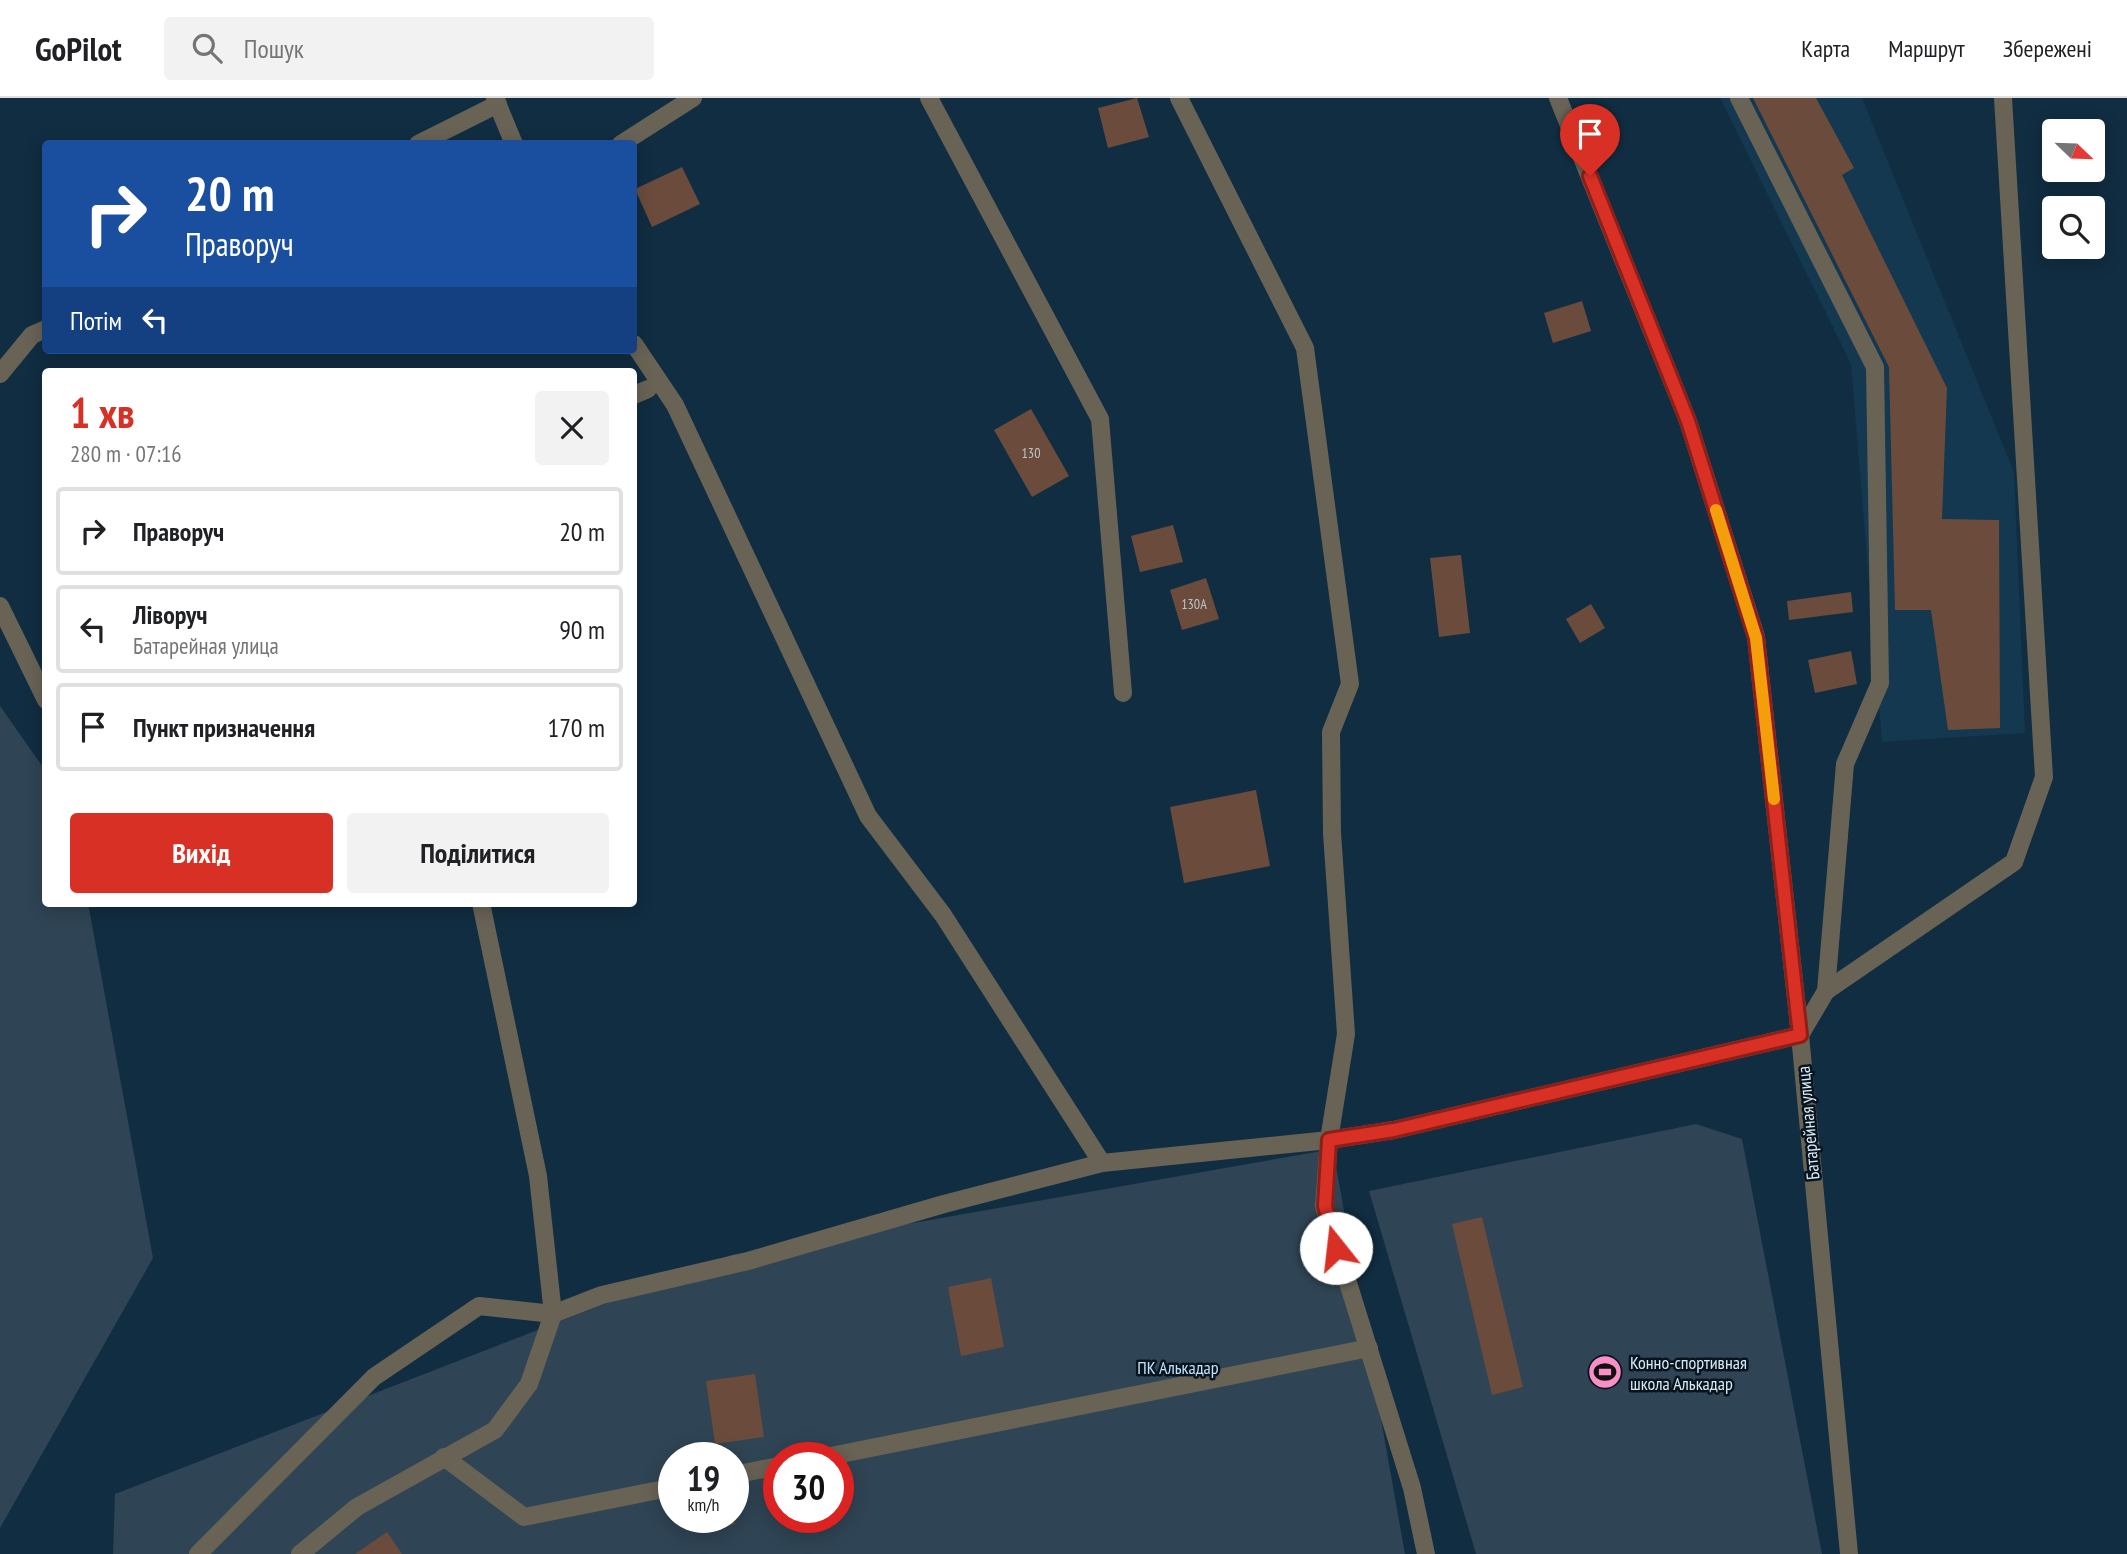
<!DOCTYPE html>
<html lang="uk">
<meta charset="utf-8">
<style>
:root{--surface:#fff;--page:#f2f2f2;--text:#202124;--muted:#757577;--line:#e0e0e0;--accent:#d93025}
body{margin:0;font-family:"PT Sans Narrow",sans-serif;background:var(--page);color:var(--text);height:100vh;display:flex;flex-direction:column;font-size:26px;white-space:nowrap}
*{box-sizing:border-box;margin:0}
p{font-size:23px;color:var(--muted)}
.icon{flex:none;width:38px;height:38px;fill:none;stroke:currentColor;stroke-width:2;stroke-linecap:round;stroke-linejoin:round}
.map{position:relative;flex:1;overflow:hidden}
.details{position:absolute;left:42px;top:270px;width:595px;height:539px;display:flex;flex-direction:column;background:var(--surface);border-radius:7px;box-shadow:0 4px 18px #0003}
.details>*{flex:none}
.banner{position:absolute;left:42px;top:42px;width:595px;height:214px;border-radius:7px;box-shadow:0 4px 18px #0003;background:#1a4fa0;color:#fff;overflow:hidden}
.needle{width:46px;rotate:113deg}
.buttons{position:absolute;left:2042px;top:21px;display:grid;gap:14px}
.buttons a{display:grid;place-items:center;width:63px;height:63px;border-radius:7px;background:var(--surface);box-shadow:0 4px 18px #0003;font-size:35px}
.speed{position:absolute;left:658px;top:1344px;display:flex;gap:14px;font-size:35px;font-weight:700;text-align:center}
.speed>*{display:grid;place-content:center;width:91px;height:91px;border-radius:50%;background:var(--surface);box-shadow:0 4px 18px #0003;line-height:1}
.speed small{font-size:18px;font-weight:400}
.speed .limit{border:10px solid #d22;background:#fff;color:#111}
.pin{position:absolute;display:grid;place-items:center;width:60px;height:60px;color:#fff;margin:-72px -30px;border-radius:50% 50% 50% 0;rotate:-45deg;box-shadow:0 0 7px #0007}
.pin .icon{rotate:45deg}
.me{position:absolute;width:77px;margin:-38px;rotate:344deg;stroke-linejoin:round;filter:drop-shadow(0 0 5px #0008)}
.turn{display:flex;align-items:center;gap:24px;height:147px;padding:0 28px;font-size:32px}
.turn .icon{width:91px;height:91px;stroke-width:2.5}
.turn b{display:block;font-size:49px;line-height:60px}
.then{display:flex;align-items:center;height:66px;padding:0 28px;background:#0003;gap:14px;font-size:26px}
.round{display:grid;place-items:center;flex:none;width:74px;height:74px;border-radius:7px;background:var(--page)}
.headline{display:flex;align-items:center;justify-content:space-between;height:119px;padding:0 28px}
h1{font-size:42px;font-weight:600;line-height:52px;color:var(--accent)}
.primary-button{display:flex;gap:14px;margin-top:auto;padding:14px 28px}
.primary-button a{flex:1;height:80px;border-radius:7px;background:var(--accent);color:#fff;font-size:28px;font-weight:600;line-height:80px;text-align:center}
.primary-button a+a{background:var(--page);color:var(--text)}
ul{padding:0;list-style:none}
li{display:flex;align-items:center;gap:21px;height:88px;margin:0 14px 10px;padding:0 14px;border:4px solid var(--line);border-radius:7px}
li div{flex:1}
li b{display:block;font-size:26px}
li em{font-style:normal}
header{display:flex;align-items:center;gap:42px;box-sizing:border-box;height:98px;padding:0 35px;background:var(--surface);border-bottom:2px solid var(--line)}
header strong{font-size:33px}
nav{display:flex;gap:38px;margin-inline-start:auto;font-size:24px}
.search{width:490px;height:63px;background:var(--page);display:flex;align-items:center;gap:18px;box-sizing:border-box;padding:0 24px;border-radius:7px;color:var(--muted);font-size:26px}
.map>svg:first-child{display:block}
.built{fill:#13384f}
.green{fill:#2f4454;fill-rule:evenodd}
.building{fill:#6b4c3c}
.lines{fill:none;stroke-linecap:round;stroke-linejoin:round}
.minor{stroke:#686355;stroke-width:18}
.route-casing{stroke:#8d1f18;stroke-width:18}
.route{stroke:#d93025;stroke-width:12}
.slow{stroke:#f59e0b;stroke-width:12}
.labels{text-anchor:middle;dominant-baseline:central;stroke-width:5;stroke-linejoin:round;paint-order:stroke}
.number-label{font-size:14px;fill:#bec2c8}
.street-label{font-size:18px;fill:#d9eaf7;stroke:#08141d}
.poi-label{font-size:18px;fill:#d9eaf7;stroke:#08141d;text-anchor:start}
.park-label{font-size:18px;fill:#bde2fe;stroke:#08141d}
</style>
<header>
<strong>GoPilot</strong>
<div class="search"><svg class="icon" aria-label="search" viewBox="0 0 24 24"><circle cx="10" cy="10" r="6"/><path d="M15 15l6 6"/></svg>Пошук</div>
<nav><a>Карта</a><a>Маршрут</a><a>Збережені</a></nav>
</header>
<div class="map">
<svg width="2127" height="1456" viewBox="0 0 2127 1456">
<rect width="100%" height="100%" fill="#112d41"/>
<!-- built -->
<polygon class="built" points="1720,0 1862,0 2014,374 2025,635 1882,644 1851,266"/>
<!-- green -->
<g class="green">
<polygon points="0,608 45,672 46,805 88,805 153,1160 0,1430"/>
<polygon points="1696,1026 1742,1041 1822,1456 1476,1456 1369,1093"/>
<path d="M1333 1051 1405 1456H113L115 1396 731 1157ZM674 1360H733V1419H674ZM779 1360H838V1419H779Z"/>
</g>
<!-- building -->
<g class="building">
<polygon points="1137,0 1149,39 1108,50 1098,10"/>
<polygon points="1753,0 1816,0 1854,70 1842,77 1947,290 1942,421 1999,422 2000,630 1948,632 1931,512 1895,512 1889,269"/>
<polygon points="682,69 700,106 652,129 635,91"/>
<polygon points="1582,203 1591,233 1553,245 1544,215"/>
<polygon points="1031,311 1069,378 1032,399 994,332"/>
<polygon points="1173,427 1183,464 1140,474 1131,438"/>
<polygon points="1461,457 1470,535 1439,539 1430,460"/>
<polygon points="1206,480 1219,521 1182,532 1170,492"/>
<polygon points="1851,494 1853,514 1789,522 1787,503"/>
<polygon points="1591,506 1605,530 1580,545 1566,521"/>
<polygon points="1851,553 1857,586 1815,595 1808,562"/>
<polygon points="1256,692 1270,768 1184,785 1170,709"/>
<polygon points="1482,1119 1523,1289 1492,1297 1452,1126"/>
<polygon points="991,1180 1004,1249 961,1258 948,1189"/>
<polygon points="755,1276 764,1339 715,1346 706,1283"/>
<polygon points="706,1419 733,1419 735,1426 710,1433"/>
<polygon points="387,1434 402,1456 355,1456"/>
</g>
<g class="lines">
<!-- minor -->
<g class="minor">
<polyline points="495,0 514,46"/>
<polyline points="929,0 1100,321 1123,595"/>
<polyline points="1179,0 1305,250 1350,586 1331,634 1332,735 1346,936 1329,1042 1324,1108 1412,1390 1426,1456"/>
<polyline points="1558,0 1688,323 1756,539 1800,937 1849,1456"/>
<polyline points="418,46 498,6"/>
<polyline points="621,46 693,0"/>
<polyline points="634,246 675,307 868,718 943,817 1102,1065"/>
<polyline points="0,276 32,237 46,231"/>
<polyline points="634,297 648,291"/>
<polyline points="0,508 46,602"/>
<polyline points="1826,893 2014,764 2044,679 2003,0"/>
<polyline points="444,1359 524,1419 674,1389"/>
<polyline points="821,1360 1369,1250"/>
<polyline points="733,1377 779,1368"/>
<polyline points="198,1456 374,1279 479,1208 553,1216 538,1078 481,805"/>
<polyline points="300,1456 357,1409 495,1332 529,1286 553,1216 602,1197 748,1163 944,1106 1102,1065 1329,1042 1394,1032 1800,937 1826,893 1845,666 1880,585 1875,269 1739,0"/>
</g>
</g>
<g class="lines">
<!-- route casing -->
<g class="route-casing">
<polyline id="route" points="1336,1150 1325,1108 1329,1042 1394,1032 1800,937 1756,540 1688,323 1590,78"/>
</g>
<!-- route -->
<use href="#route" class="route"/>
<!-- slow -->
<polyline class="slow" points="1716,412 1756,540 1774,701"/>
</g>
<!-- icons -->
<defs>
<g id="stadium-disc" transform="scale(1.75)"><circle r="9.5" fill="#fa8fc6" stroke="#08141d"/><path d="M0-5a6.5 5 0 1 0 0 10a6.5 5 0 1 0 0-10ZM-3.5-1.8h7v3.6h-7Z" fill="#111"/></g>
</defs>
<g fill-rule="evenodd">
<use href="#stadium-disc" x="1605" y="1274"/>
</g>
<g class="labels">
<!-- number labels -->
<g class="number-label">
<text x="1031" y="355">130</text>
<text x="1194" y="506">130А</text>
</g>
<!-- street labels -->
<g class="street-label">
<text transform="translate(1808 1025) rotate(-95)">Батарейная улица</text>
</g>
<!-- poi labels -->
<g class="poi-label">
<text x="1630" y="1264">Конно-спортивная<tspan x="1630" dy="21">школа Алькадар</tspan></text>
</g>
<!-- park labels -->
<g class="park-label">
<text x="1178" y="1269">ПК Алькадар</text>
</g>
</g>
</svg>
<div class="buttons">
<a><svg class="needle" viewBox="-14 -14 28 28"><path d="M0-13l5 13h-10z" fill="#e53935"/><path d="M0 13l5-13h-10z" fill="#757577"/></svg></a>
<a><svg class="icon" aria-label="search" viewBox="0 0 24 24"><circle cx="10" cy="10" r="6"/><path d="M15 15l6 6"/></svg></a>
</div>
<div class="speed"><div>19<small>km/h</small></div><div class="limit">30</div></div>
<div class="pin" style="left:1590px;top:78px;background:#d93025"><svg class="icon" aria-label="arrive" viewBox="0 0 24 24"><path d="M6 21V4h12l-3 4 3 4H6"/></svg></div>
<svg class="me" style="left:1336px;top:1150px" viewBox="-20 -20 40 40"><circle r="19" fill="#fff"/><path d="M0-13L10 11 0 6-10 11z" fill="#d93025"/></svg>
<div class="banner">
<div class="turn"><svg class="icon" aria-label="right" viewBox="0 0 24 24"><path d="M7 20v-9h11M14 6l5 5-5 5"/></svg><div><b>20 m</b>Праворуч</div></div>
<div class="then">Потім<svg class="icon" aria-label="left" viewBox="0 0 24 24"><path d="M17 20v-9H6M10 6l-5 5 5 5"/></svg></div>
</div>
<section class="details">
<div class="headline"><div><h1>1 хв</h1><p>280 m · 07:16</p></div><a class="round"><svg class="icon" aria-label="close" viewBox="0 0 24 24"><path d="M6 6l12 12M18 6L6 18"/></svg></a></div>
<ul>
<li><svg class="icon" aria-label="right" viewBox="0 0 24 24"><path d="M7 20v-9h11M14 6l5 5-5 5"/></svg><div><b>Праворуч</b></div><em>20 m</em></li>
<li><svg class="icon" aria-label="left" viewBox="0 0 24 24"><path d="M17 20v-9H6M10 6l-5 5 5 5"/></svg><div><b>Ліворуч</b><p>Батарейная улица</p></div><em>90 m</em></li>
<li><svg class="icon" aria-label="arrive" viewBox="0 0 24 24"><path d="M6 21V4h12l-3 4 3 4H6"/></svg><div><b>Пункт призначення</b></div><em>170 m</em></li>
</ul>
<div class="primary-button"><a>Вихід</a><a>Поділитися</a></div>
</section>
</div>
